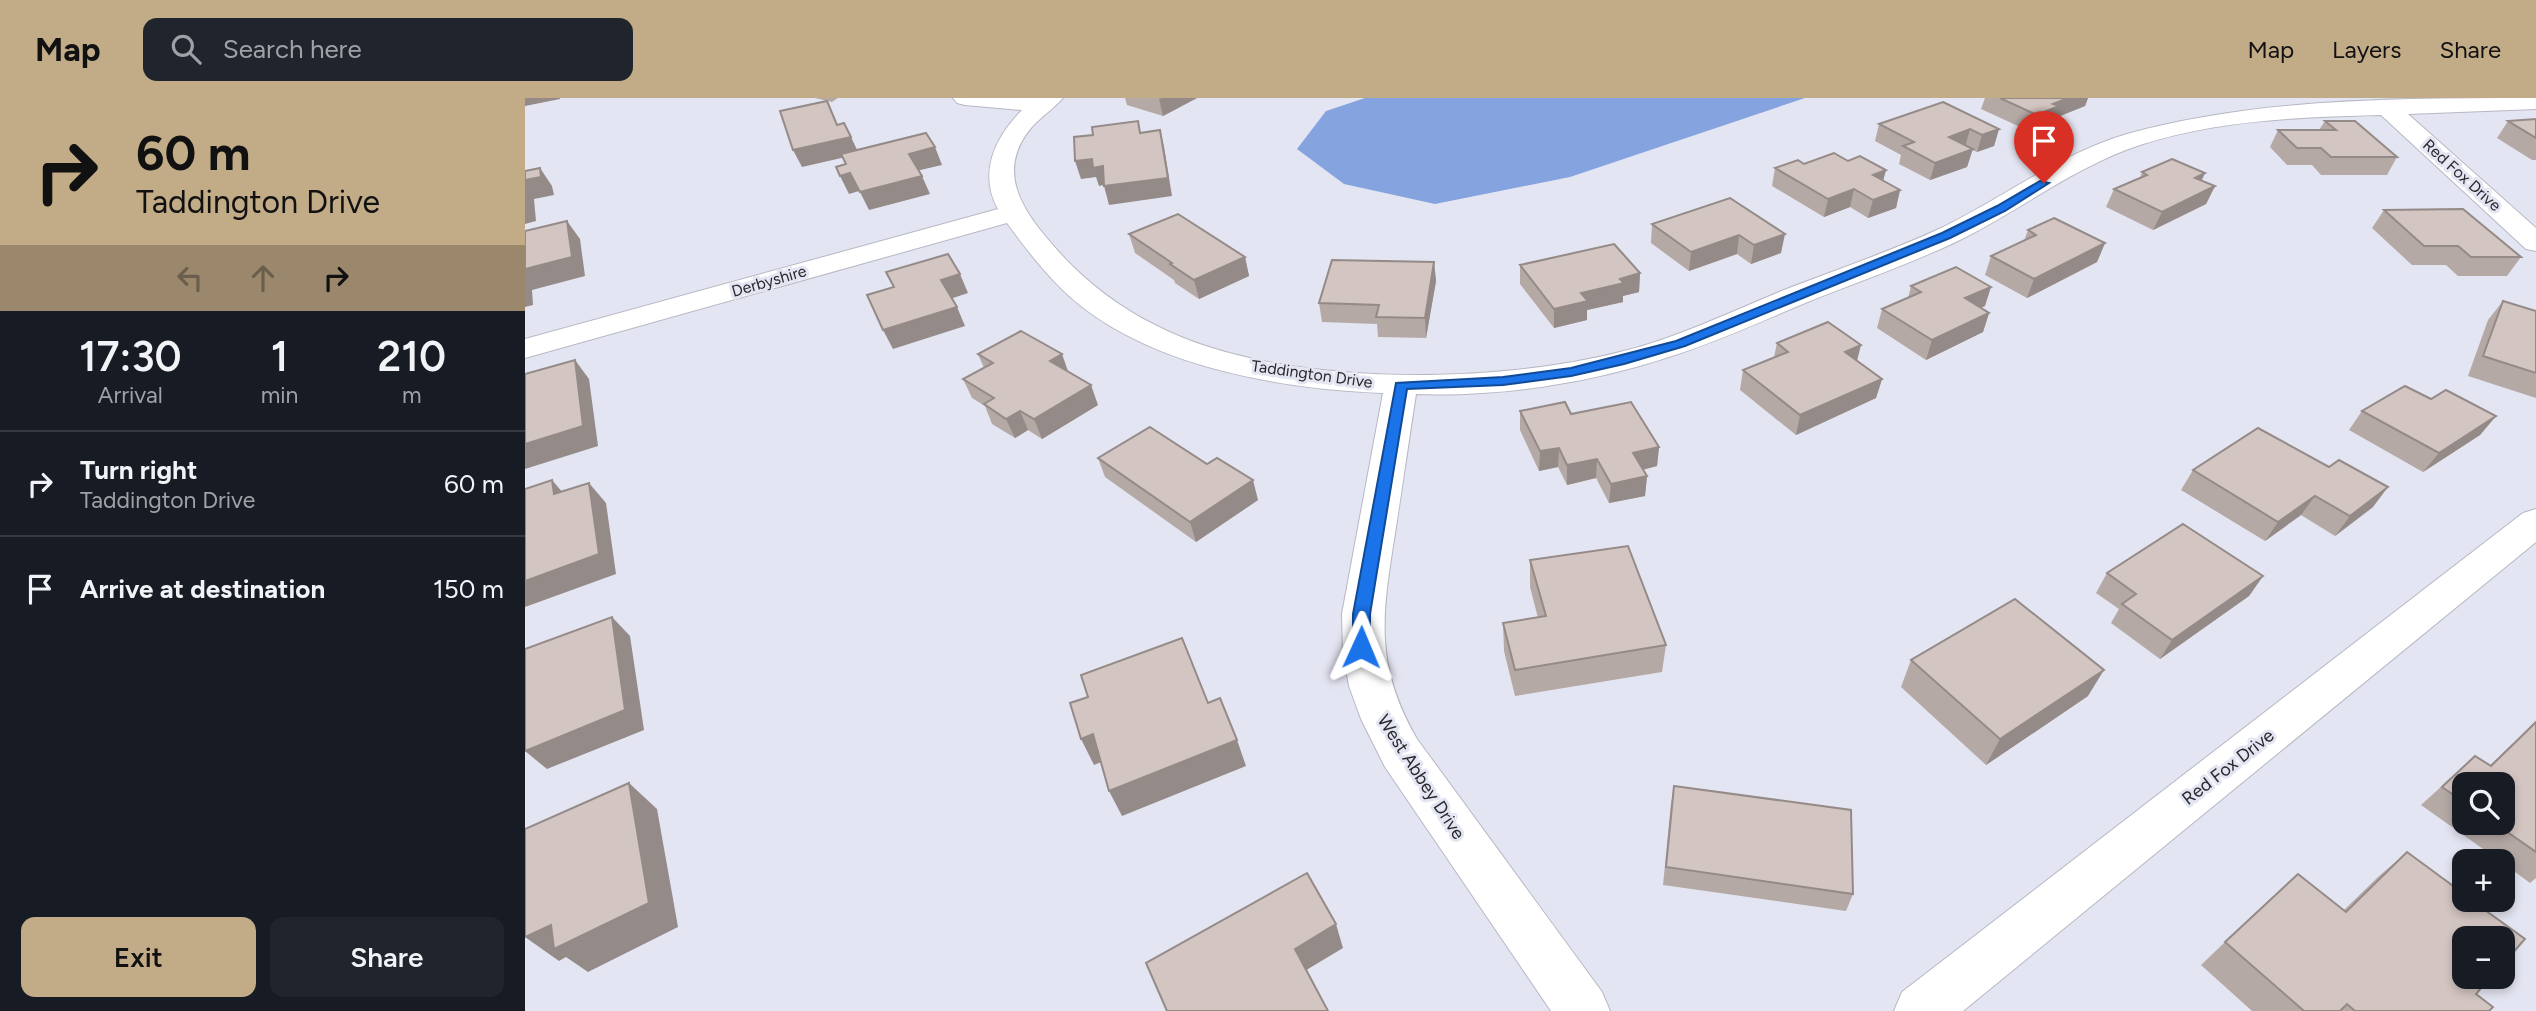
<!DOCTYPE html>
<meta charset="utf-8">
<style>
:root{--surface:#171b24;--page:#20242c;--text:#f1f3f6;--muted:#9ea1a6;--line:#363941;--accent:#c2ab87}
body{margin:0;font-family:Figtree,sans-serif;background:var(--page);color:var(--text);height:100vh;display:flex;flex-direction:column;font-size:26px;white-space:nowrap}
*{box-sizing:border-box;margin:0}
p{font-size:23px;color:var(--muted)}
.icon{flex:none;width:38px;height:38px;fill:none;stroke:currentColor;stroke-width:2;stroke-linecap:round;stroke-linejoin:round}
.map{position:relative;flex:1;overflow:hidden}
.drawer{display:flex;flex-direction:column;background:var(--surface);width:525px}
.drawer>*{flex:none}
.top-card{background:#c2ab87;color:#111;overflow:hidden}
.buttons{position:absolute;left:1927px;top:674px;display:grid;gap:14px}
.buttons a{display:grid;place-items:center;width:63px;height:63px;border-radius:14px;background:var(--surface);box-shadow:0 4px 10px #0003;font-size:35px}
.pin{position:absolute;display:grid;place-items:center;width:60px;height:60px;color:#fff;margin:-72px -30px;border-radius:50% 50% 50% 0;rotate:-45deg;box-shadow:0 0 7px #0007}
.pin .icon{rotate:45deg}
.me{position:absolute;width:77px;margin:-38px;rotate:1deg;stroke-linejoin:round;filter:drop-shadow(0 0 5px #0008)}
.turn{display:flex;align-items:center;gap:24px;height:147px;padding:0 21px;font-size:32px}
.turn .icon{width:91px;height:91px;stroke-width:2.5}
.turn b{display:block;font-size:49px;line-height:60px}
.lanes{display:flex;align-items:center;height:66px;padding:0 21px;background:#0003;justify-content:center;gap:35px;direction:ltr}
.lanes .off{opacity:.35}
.eta{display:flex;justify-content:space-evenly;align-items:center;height:119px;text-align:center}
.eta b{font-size:42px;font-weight:600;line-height:49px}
.button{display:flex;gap:14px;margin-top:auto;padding:14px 21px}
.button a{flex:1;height:80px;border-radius:14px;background:var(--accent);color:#111;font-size:28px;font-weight:600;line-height:80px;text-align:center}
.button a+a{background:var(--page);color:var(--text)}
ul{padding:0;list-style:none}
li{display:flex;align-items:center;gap:21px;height:105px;padding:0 21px;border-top:2px solid var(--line)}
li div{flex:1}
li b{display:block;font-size:26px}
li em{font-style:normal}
header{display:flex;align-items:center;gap:42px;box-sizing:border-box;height:98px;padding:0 35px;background:var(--accent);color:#111}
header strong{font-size:33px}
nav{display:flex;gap:38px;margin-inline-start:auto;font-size:24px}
.search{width:490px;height:63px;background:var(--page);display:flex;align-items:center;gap:18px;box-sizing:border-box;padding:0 24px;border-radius:14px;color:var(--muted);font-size:26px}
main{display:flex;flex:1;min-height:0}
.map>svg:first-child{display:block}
.water{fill:#85a3de}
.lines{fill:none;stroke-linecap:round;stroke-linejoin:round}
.minor-casing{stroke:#b7b8c4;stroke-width:2}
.minor{fill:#fff;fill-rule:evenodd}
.wall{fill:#b5a9a6;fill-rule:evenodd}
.shaded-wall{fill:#948a87}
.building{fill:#d3c5c1;stroke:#948a87;stroke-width:2}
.route{fill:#1a73e8;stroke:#114b97;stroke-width:2}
.labels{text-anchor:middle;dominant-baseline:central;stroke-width:6;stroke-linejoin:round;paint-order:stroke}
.far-street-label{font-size:16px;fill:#28292d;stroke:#e4e5f2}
.street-label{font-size:18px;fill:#28292d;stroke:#e4e5f2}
</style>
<header>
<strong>Map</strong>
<div class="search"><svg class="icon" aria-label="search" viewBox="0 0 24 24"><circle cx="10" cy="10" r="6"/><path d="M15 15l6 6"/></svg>Search here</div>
<nav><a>Map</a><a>Layers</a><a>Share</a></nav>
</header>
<main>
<section class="drawer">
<div class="top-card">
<div class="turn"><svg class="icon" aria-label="right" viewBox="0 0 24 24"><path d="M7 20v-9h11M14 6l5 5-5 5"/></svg><div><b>60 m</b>Taddington Drive</div></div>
<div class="lanes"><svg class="icon off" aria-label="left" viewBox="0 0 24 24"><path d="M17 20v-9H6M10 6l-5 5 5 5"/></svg><svg class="icon off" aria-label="ahead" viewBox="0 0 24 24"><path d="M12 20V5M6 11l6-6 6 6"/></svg><svg class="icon" aria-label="right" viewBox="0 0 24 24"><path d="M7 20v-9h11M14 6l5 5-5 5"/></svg></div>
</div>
<div class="eta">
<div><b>17:30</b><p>Arrival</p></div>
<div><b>1</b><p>min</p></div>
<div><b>210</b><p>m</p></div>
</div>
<ul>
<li><svg class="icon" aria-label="right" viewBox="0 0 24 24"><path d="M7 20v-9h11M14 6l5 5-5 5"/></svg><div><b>Turn right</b><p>Taddington Drive</p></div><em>60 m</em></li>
<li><svg class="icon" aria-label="arrive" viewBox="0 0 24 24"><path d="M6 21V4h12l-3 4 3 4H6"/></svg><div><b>Arrive at destination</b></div><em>150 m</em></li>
</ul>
<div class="button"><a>Exit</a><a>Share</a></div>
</section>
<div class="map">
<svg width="2011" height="913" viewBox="0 0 2011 913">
<rect width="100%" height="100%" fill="#e4e5f2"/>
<!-- water -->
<polygon class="water" points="840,0 1280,0 1045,79 910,106 819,86 772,51 801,13"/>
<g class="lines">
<!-- minor casing -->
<g class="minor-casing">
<g id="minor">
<path d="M428 0H538C528 11 516 19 506 30 468 76 501 117 533 153 561 184 592 208 630 227 751 290 965 287 1095 254 1152 240 1205 214 1259 192 1311 172 1364 154 1414 131 1477 101 1534 56 1602 36 1733 0 1875 0 2011 0V11L1883 16 2011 130V153L2001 151 1856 17C1775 19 1692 22 1615 47 1551 68 1497 111 1437 141 1388 165 1335 183 1285 203 1239 222 1194 243 1147 258 1066 285 976 299 891 296 884 340 878 385 871 429 858 513 847 563 892 641L1077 894 1085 913H1026L860 669 836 621 824 588 818 555 817 516 858 295C760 291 636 271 556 208 527 185 504 155 482 125L0 260V241L473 111C453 75 470 39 497 12L440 7 432 5Z"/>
<polygon points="2011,411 2011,444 1438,913 1369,913 1377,894 1998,415"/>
</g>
</g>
<!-- minor -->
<use href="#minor" class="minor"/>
</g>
<!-- wall -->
<g class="wall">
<polygon points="290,0 313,0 307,4"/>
<polygon points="600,0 672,0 638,18 602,7"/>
<polygon points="1460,0 1563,0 1560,8 1530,20 1528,26 1506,34 1456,11"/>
<polygon points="2011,21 2011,62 2007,62 1972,40 1983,23"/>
<polygon points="1800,23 1872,59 1862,77 1796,77 1787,67 1762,67 1745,49 1753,32 1794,32"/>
<polygon points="1354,26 1474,31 1469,48 1452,54 1447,52 1442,69 1405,82 1374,66 1376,57 1350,43"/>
<polygon points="1323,63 1361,72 1358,83 1375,92 1371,110 1343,120 1325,109 1299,119 1247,88 1250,70"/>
<polygon points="1617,74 1677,83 1690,88 1681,106 1628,132 1581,109 1589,91 1615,80"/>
<polygon points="1205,100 1256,155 1226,166 1212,156 1164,173 1126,145 1127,126"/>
<polygon points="1859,112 1996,159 1982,178 1933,178 1921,167 1887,167 1847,130"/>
<polygon points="1503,132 1580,145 1572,164 1502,200 1460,177 1466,158 1499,143"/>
<polygon points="604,136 720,159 724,178 674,201 650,185 649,182 610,155"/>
<polygon points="909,164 911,183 901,240 853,239 852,226 797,224 794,205"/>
<polygon points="995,167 1115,175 1114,194 1098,198 1098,204 1062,212 1062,222 1029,230 995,186"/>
<polygon points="1386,188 1460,208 1455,210 1464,215 1458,234 1401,262 1352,230 1357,211 1383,200"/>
<polygon points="1978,203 2011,213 2011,300 1943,278 1963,222"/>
<polygon points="1252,245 1332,263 1357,281 1351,300 1271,337 1215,292 1218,272 1249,259"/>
<polygon points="453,256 543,274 573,307 517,341 503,332 490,340 467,326 460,308 447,300 438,281 459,270"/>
<polygon points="995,313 1046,316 1134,349 1132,368 1118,372 1122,378 1120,398 1084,405 1071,380 1042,387 1033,369 1014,373 995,332"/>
<polygon points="1837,313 1971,318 1955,337 1898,374 1824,332"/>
<polygon points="573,360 682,366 733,402 671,444 580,379"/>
<polygon points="1668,372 1848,409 1810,438 1776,417 1740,443 1656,392"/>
<polygon points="1005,462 1141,547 1137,574 990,598 979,553 978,525 1013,520 1005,489"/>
<polygon points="1582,475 1738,478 1724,498 1635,561 1586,525 1594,511 1571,495"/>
<polygon points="1386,562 1563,598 1461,667 1376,589"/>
<path d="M2011 624V780L2005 785 1978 765V763H1975L1896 707 1950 658 1965 667ZM1939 686 1978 724H1939Z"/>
<polygon points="1149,688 1328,796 1321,813 1138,787 1146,706"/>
<polygon points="1882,754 1951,896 1964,913 1727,913 1676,867 1700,844 1819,812 1853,779"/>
</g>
<!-- shaded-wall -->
<g class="shaded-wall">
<polygon points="0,0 35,0 35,1 0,8"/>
<polygon points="637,0 672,0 638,18 634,1"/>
<polygon points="1543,0 1563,0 1560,8 1530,20 1528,26 1506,34 1512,17 1528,6"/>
<polygon points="302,3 318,41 326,39 334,56 277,69 268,52"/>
<polygon points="1445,31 1440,49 1424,39"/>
<polygon points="1474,31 1469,48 1452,54 1457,37"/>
<polygon points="635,32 639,49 647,98 584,107 579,88"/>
<polygon points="410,49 417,67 391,73 384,56"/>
<polygon points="1448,51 1442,69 1405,82 1410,65"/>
<polygon points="567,61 578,68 583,86 574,88 571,79 556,81 550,63"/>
<polygon points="15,70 27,88 29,97 9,101 11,123 0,126 0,82"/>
<polygon points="1361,72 1356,90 1348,77"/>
<polygon points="325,75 334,93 324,96 315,78"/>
<polygon points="1680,75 1672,93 1670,80"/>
<polygon points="397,78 405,96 344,112 335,94"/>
<polygon points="1690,88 1681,106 1628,132 1637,114"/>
<polygon points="1329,91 1325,109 1299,119 1303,101"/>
<polygon points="1375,92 1371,110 1343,120 1348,102"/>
<polygon points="42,123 55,141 60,178 7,192 8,207 0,209 0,171"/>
<polygon points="1260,136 1256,155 1226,166 1229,147"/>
<polygon points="1214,137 1212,156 1164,173 1166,154"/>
<polygon points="1580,145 1572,164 1502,200 1509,181"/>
<polygon points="720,159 724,178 674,201 669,182"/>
<polygon points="909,164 911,183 901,240 900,220"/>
<polygon points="1115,175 1114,194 1098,198 1098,204 1062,212 1062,222 1029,230 1029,211 1056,195 1095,181"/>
<polygon points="435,176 443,195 425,201 416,182"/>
<polygon points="1466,189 1460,208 1433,219 1440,200"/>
<polygon points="432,209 440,228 368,251 358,232"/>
<polygon points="1464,215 1458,234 1401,262 1407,242"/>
<polygon points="1336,247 1331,267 1320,254"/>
<polygon points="537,256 544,276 525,263"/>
<polygon points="50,262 64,281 73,348 0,371 0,346"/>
<polygon points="1357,281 1351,300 1271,337 1275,317"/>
<polygon points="566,287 573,307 517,341 509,321"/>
<polygon points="495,313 503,332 490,340 481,321"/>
<polygon points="1971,318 1955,337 1898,374 1914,355"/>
<polygon points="1134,349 1132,368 1107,374 1108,355"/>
<polygon points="1034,350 1033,369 1014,373 1015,353"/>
<polygon points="1072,361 1071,380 1042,387 1042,367"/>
<polygon points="1122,378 1120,398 1084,405 1086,386"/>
<polygon points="27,382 44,402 29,396"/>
<polygon points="728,382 733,402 671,444 665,424"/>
<polygon points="64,385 81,405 91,476 0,509 0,483"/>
<polygon points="1863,389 1848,409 1810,438 1825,418"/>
<polygon points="1790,398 1776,417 1740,443 1753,424"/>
<polygon points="1738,478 1724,498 1635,561 1647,542"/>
<polygon points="87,519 105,538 119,632 22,671 0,653"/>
<polygon points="1579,572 1563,598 1461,667 1475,641"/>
<polygon points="568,636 581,662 569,667 556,641"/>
<polygon points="712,642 721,668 597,718 584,693"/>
<polygon points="104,685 132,711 153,829 63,874 41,859 34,863 0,839"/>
<polygon points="811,826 818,850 778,874 770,851"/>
</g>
<!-- building -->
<g class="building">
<polygon points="1475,0 1543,0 1528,6 1534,8 1512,17"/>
<polygon points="302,3 312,27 319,25 326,39 268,52 255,13"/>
<polygon points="1418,4 1474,31 1457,37 1445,31 1424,39 1448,51 1410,65 1378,48 1389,44 1354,26"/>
<polygon points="2011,21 2011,40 1983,23"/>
<polygon points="613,23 615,35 635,32 643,80 579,88 578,68 568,70 567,61 550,63 549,39 568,37 567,29"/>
<polygon points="1800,23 1830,23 1872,59 1806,59 1796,50 1772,50 1753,32 1811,32"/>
<polygon points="401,35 410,49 384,56 397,78 335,94 325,75 315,78 311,69 321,66 316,56"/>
<polygon points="1309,55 1323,63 1335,58 1361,72 1348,77 1375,92 1348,102 1329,91 1303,101 1250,70 1273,62 1279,66"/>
<polygon points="1647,61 1680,75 1670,80 1690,88 1637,114 1589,91 1622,77 1617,74"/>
<polygon points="15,70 16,79 0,82 0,73"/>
<polygon points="1205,100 1260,136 1229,147 1214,137 1166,154 1127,126"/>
<polygon points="1938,111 1996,159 1946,159 1933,148 1899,148 1859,112"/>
<polygon points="653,116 720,159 669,182 645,166 647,165 604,136"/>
<polygon points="1529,120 1580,145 1509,181 1466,158 1511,137 1503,132"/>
<polygon points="42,123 47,159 0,171 0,133"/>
<polygon points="1089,146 1115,175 1095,181 1099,185 1056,195 1063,203 1029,211 995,167"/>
<polygon points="423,156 435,176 416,182 432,209 358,232 342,197 369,189 361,174"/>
<polygon points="807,162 909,164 900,220 851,219 854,207 794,205"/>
<polygon points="1431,169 1466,189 1440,200 1464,215 1407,242 1357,211 1396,194 1386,188"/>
<polygon points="1978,203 2011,213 2011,275 1958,258"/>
<polygon points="1303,224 1336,247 1320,254 1357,281 1275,317 1218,272 1263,254 1252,245"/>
<polygon points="496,233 537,256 525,263 566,287 509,321 495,313 481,321 459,306 469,300 438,281 468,265 453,256"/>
<polygon points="50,262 58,328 0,346 0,276"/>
<polygon points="1880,288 1906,301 1921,292 1971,318 1914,355 1837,313"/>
<polygon points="1040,304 1046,316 1106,304 1134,349 1108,355 1122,378 1086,386 1072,361 1042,367 1034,350 1015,353 995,313"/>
<polygon points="625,329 682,366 692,360 728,382 665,424 573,360"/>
<polygon points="1733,330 1804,369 1814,362 1863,389 1825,418 1790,398 1753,424 1668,372"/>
<polygon points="27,382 29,396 64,385 74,456 0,483 0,391"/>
<polygon points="1658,426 1738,478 1647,542 1597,506 1611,496 1582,475"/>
<polygon points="1103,448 1141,547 990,572 978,525 1021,518 1005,462"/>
<polygon points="1490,501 1579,572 1475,641 1386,562"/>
<polygon points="87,519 100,612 0,653 0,551"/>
<polygon points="657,540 683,605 695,600 712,642 584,693 568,636 556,641 545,605 563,599 556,577"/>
<polygon points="2011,624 2011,754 1968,724 1978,724 1978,686 1939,686 1939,704 1917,689 1950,658 1966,668"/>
<polygon points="104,685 124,805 29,851 26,827 0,839 0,731"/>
<polygon points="1149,688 1326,712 1328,796 1141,769"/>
<polygon points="1882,754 1939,796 1939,802 1946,802 2000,841 1978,866 1978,840 1939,840 1939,878 1966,878 1951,896 1968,909 1964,913 1830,913 1822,906 1815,913 1779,913 1700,844 1773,776 1821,814"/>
<polygon points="782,775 811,826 770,851 803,913 642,913 621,865"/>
</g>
<!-- route -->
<polygon class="route" points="1515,83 1524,85 1480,113 1425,140 1160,248 1099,266 1046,278 978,287 882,291 845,516 845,549 842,554 830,554 828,549 828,516 871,285 978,279 1046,270 1151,243 1417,135 1472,108"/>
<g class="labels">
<!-- far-street labels -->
<g class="far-street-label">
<text transform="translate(1937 77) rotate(42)">Red Fox Drive</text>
<text transform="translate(244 183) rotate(-16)">Derbyshire</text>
<text transform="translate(787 276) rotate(8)">Taddington Drive</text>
</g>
<!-- street labels -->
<g class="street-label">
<text transform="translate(1703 669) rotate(-38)">Red Fox Drive</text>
<text transform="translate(896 679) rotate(57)">West Abbey Drive</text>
</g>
</g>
</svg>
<div class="buttons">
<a><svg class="icon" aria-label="search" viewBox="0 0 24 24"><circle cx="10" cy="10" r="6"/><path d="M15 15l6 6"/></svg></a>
<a>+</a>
<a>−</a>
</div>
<div class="pin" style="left:1519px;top:85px;background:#d93025"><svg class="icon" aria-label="arrive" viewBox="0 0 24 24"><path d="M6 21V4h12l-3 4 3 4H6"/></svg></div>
<svg class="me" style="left:836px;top:549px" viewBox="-20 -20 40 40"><path d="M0-17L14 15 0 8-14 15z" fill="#1a73e8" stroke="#fff" stroke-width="4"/></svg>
</div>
</main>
